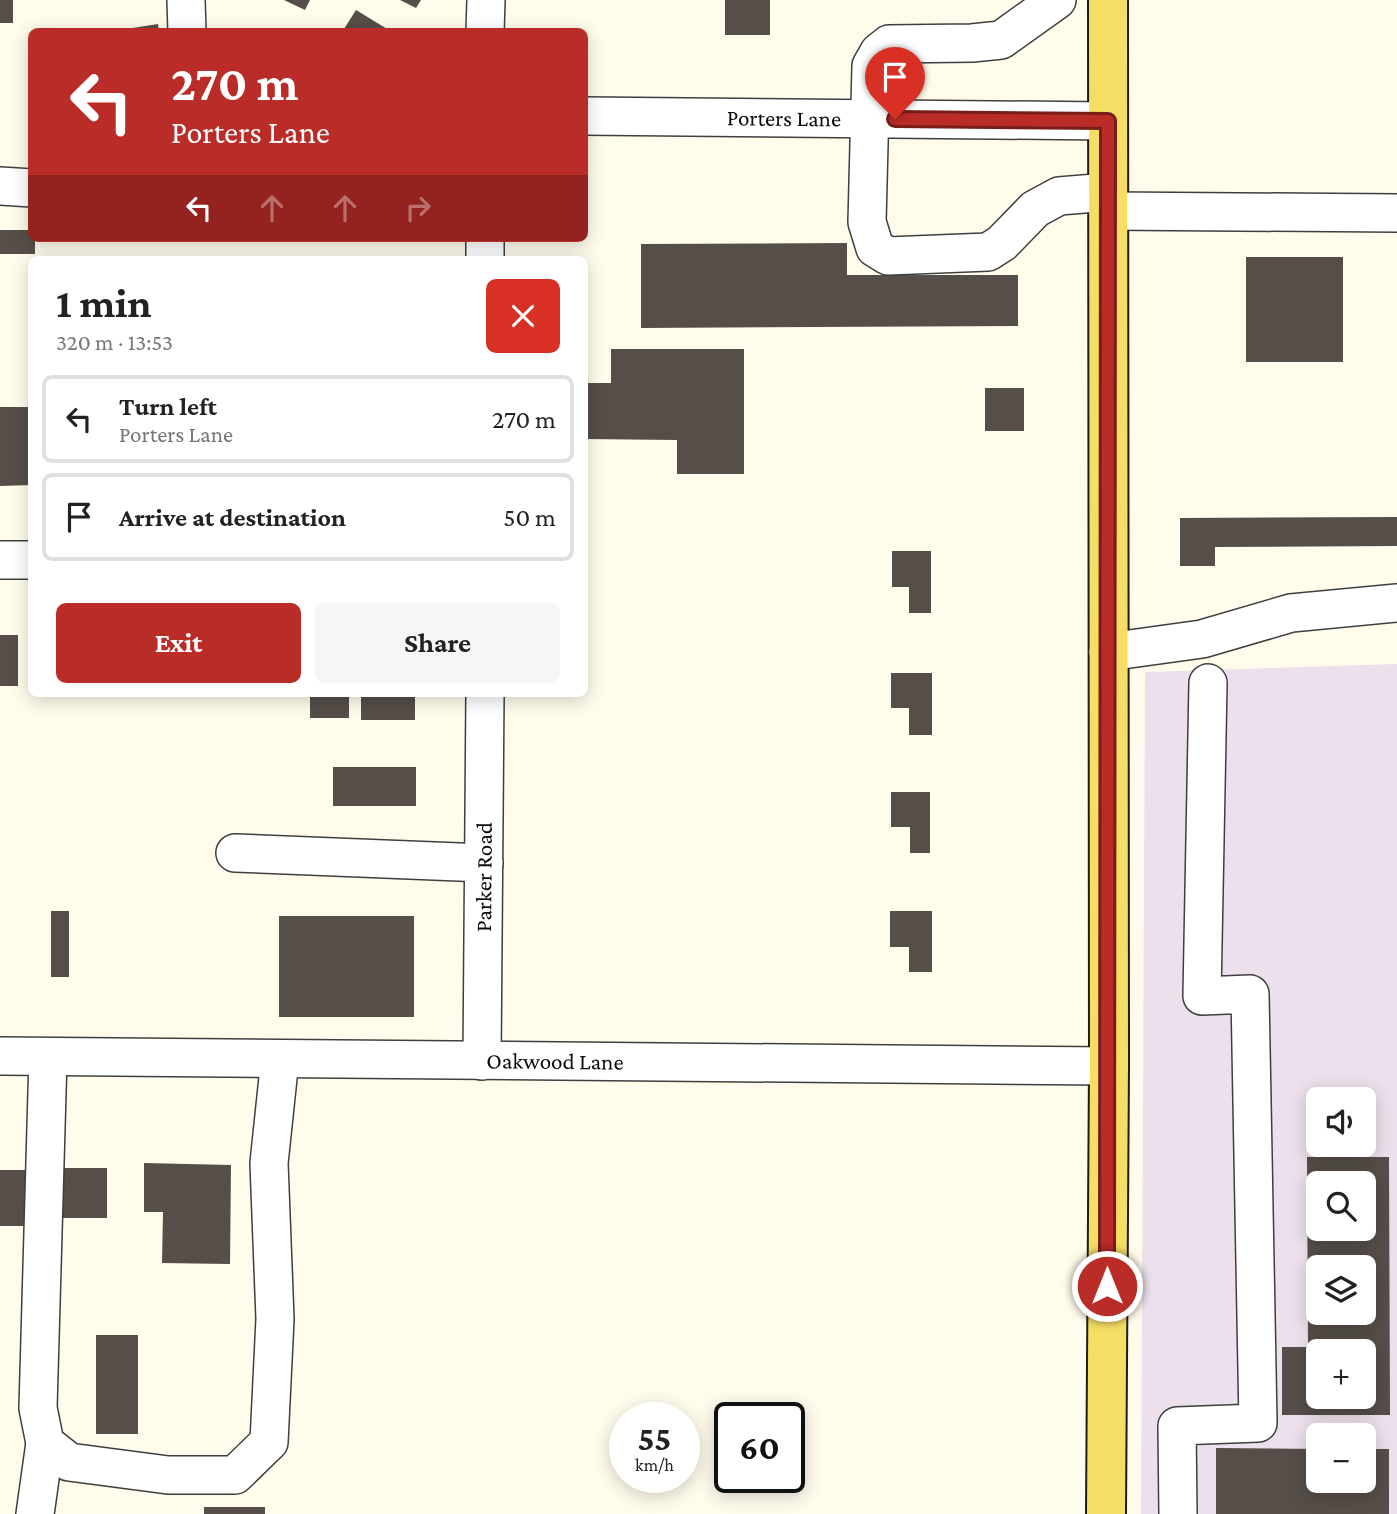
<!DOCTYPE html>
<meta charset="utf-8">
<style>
:root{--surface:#fff;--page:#f6f6f6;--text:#222;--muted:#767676;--line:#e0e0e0;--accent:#b92c27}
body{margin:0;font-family:"Crimson Pro",serif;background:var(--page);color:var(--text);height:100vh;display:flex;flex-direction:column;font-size:26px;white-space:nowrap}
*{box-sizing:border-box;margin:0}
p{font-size:23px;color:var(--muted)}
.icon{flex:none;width:38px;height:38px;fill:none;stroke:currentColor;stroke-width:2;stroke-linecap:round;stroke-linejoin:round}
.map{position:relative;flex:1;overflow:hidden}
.sheet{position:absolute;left:28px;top:256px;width:560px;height:441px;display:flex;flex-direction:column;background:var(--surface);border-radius:10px;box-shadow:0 4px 18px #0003}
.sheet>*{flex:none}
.top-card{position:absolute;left:28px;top:28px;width:560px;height:214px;border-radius:10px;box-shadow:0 4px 18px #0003;background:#b92c27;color:#fff;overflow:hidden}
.tools{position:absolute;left:1306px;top:1087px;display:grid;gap:14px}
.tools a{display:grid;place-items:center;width:70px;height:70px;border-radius:10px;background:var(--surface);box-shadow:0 4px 18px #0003;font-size:35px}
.speed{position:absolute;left:609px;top:1402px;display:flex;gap:14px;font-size:35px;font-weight:700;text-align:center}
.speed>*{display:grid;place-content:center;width:91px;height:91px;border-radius:50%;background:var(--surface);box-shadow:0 4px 18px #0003;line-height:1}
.speed small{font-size:18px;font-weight:400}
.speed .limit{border:4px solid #111;border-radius:10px;background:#fff;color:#111}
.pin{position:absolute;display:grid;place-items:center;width:60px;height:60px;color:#fff;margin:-72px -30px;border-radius:50% 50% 50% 0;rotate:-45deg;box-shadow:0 0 7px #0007}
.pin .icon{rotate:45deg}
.me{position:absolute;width:77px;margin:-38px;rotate:0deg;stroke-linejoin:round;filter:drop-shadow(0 0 5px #0008)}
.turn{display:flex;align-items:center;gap:24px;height:147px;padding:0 28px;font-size:32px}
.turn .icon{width:91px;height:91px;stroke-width:2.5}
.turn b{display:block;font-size:49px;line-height:60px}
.lanes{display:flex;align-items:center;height:66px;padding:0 28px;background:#0003;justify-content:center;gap:35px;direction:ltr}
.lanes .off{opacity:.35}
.round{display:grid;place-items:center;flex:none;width:74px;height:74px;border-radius:10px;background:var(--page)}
.head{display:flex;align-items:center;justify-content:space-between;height:119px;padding:0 28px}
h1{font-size:42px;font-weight:700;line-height:52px}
.primary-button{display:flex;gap:14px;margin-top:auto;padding:14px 28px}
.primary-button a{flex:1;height:80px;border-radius:10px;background:var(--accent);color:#fff;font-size:28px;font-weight:700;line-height:80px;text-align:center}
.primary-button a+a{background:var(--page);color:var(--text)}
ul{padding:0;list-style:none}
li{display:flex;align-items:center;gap:21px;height:88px;margin:0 14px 10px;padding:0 14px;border:4px solid var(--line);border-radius:10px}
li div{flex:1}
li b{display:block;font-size:26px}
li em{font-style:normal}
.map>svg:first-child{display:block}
.industrial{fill:#ebe0eb;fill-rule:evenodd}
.building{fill:#554e49;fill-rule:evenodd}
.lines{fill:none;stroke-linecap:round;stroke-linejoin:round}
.minor-casing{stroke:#3f3f3f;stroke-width:40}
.major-casing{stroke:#1d1d1d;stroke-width:42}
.minor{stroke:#fff;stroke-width:37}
.major{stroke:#f6de64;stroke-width:38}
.route-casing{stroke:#781d19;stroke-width:18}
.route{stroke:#b92c27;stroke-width:12}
.labels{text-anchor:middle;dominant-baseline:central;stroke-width:7;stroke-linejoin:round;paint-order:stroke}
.street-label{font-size:23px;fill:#0c0c0c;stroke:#fff}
</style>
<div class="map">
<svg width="1397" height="1514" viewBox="0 0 1397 1514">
<rect width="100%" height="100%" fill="#fffcec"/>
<!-- industrial -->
<path class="industrial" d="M1397 664V1514H1141L1145 672ZM1318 1099H1363V1144H1318ZM1318 1183H1363V1228H1318ZM1318 1267H1363V1312H1318ZM1318 1351H1363V1396H1318ZM1318 1435H1363V1480H1318Z"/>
<!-- building -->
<g class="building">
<rect x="0" y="0" width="13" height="23"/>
<polygon points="284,0 310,0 305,10"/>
<polygon points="400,0 421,0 416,8"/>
<rect x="725" y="0" width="45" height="35"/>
<polygon points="356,10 392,32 348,32 344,29"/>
<polygon points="158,24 159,32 121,32 120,30"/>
<polygon points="0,230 32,230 32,238 35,238 35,254 0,254"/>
<polygon points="847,243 847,275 1018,275 1018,326 641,328 641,244"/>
<rect x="1246" y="257" width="97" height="105"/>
<polygon points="611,349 744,349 744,474 677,474 677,440 584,439 584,383 611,383"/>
<rect x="985" y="388" width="39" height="43"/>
<polygon points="0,407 30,407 32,485 0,486"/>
<polygon points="1397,517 1397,546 1215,547 1215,566 1180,566 1180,518"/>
<polygon points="892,551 931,551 931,613 909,613 909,587 892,587"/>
<rect x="0" y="635" width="18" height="51"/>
<polygon points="891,673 932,673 932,735 909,735 909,708 891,708"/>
<rect x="310" y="693" width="39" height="25"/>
<rect x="361" y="693" width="54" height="27"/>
<rect x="333" y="767" width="83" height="39"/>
<polygon points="891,792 930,792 930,853 910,853 910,827 891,827"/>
<rect x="51" y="911" width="18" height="66"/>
<polygon points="890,911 932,911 932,972 909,972 909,947 890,947"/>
<rect x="279" y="916" width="135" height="101"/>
<path d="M1307 1157H1389L1390 1415H1282V1347H1308ZM1318 1183H1363V1228H1318ZM1318 1267H1363V1312H1318ZM1318 1351H1363V1396H1318Z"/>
<polygon points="144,1163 231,1165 230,1264 162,1263 163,1212 144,1212"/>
<rect x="63" y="1168" width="44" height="50"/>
<rect x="0" y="1170" width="31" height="56"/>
<rect x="96" y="1335" width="42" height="99"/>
<polygon points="1216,1448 1318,1449 1318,1480 1363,1480 1363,1449 1389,1449 1389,1514 1216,1514"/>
<rect x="204" y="1507" width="61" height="7"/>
</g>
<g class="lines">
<!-- minor casing -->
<g class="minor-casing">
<g id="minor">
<polyline points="186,0 187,32"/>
<polyline points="1057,0 1001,40 972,43 889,44 879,52 871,66 867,222 875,248 888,256 988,252 1002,243 1035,209 1059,196 1108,192"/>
<polyline points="485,32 486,0"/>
<path id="s1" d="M584 116 1108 121"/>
<polyline points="0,186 32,188"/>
<polyline points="1108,211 1397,213"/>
<polyline points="485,238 485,259"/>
<polyline points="0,560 32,560"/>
<polyline points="1108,652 1202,639 1291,613 1397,603"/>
<polyline points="235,853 484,863"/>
<path id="s2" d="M0 1056 1109 1066"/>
<polyline points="48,1057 38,1408 45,1443 69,1462 168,1475 235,1475 269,1442 275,1319 269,1163 280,1059"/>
<path id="s3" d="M482 1061 485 693"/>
<polyline points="35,1514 45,1443"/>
<polyline points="1178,1514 1177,1426 1258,1423 1250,994 1202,996 1208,683"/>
</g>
</g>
<!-- major casing -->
<g class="major-casing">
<polyline id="major" points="1106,1514 1109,1066 1108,0"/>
</g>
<!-- minor -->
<use href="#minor" class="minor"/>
<!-- major -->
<use href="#major" class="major"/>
</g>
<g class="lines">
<!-- route casing -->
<g class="route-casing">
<polyline id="route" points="895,119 1108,121 1107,1286"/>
</g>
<!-- route -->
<use href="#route" class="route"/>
</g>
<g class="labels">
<!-- street labels -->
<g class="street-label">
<text stroke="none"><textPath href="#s1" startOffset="200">Porters Lane</textPath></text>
<text stroke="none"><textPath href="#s3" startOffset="184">Parker Road</textPath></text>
<text stroke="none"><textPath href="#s2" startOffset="555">Oakwood Lane</textPath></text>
</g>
</g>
</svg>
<div class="tools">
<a><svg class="icon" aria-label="sound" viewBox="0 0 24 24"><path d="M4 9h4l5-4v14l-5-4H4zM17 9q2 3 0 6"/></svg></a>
<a><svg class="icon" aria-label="search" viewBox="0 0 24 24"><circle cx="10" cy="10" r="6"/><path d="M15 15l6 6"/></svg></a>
<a><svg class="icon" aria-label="layers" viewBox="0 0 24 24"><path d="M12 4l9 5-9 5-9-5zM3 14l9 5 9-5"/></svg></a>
<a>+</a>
<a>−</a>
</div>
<div class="speed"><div>55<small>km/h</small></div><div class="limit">60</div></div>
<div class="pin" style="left:895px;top:119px;background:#d93025"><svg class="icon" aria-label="arrive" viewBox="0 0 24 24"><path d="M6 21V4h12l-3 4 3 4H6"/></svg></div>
<svg class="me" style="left:1107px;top:1286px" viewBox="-20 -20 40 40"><circle r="17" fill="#b92c27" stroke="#fff" stroke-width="3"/><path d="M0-11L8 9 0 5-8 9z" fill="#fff"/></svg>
<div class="top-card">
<div class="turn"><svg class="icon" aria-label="left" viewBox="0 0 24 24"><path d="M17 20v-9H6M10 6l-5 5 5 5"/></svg><div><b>270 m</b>Porters Lane</div></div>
<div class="lanes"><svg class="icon" aria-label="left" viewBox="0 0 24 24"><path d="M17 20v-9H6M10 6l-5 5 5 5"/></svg><svg class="icon off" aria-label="ahead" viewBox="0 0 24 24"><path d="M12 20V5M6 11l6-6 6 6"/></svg><svg class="icon off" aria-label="ahead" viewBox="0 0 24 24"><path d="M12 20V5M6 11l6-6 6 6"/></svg><svg class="icon off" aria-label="right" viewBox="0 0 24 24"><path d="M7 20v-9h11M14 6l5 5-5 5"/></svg></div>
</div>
<section class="sheet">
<div class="head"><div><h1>1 min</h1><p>320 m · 13:53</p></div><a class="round" style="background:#d93025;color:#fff"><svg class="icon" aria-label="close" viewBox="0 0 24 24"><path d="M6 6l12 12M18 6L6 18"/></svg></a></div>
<ul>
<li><svg class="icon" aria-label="left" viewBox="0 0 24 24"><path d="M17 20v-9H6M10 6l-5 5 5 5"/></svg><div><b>Turn left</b><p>Porters Lane</p></div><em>270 m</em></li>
<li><svg class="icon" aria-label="arrive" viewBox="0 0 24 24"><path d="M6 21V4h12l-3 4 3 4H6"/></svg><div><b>Arrive at destination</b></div><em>50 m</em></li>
</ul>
<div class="primary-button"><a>Exit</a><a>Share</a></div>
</section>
</div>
